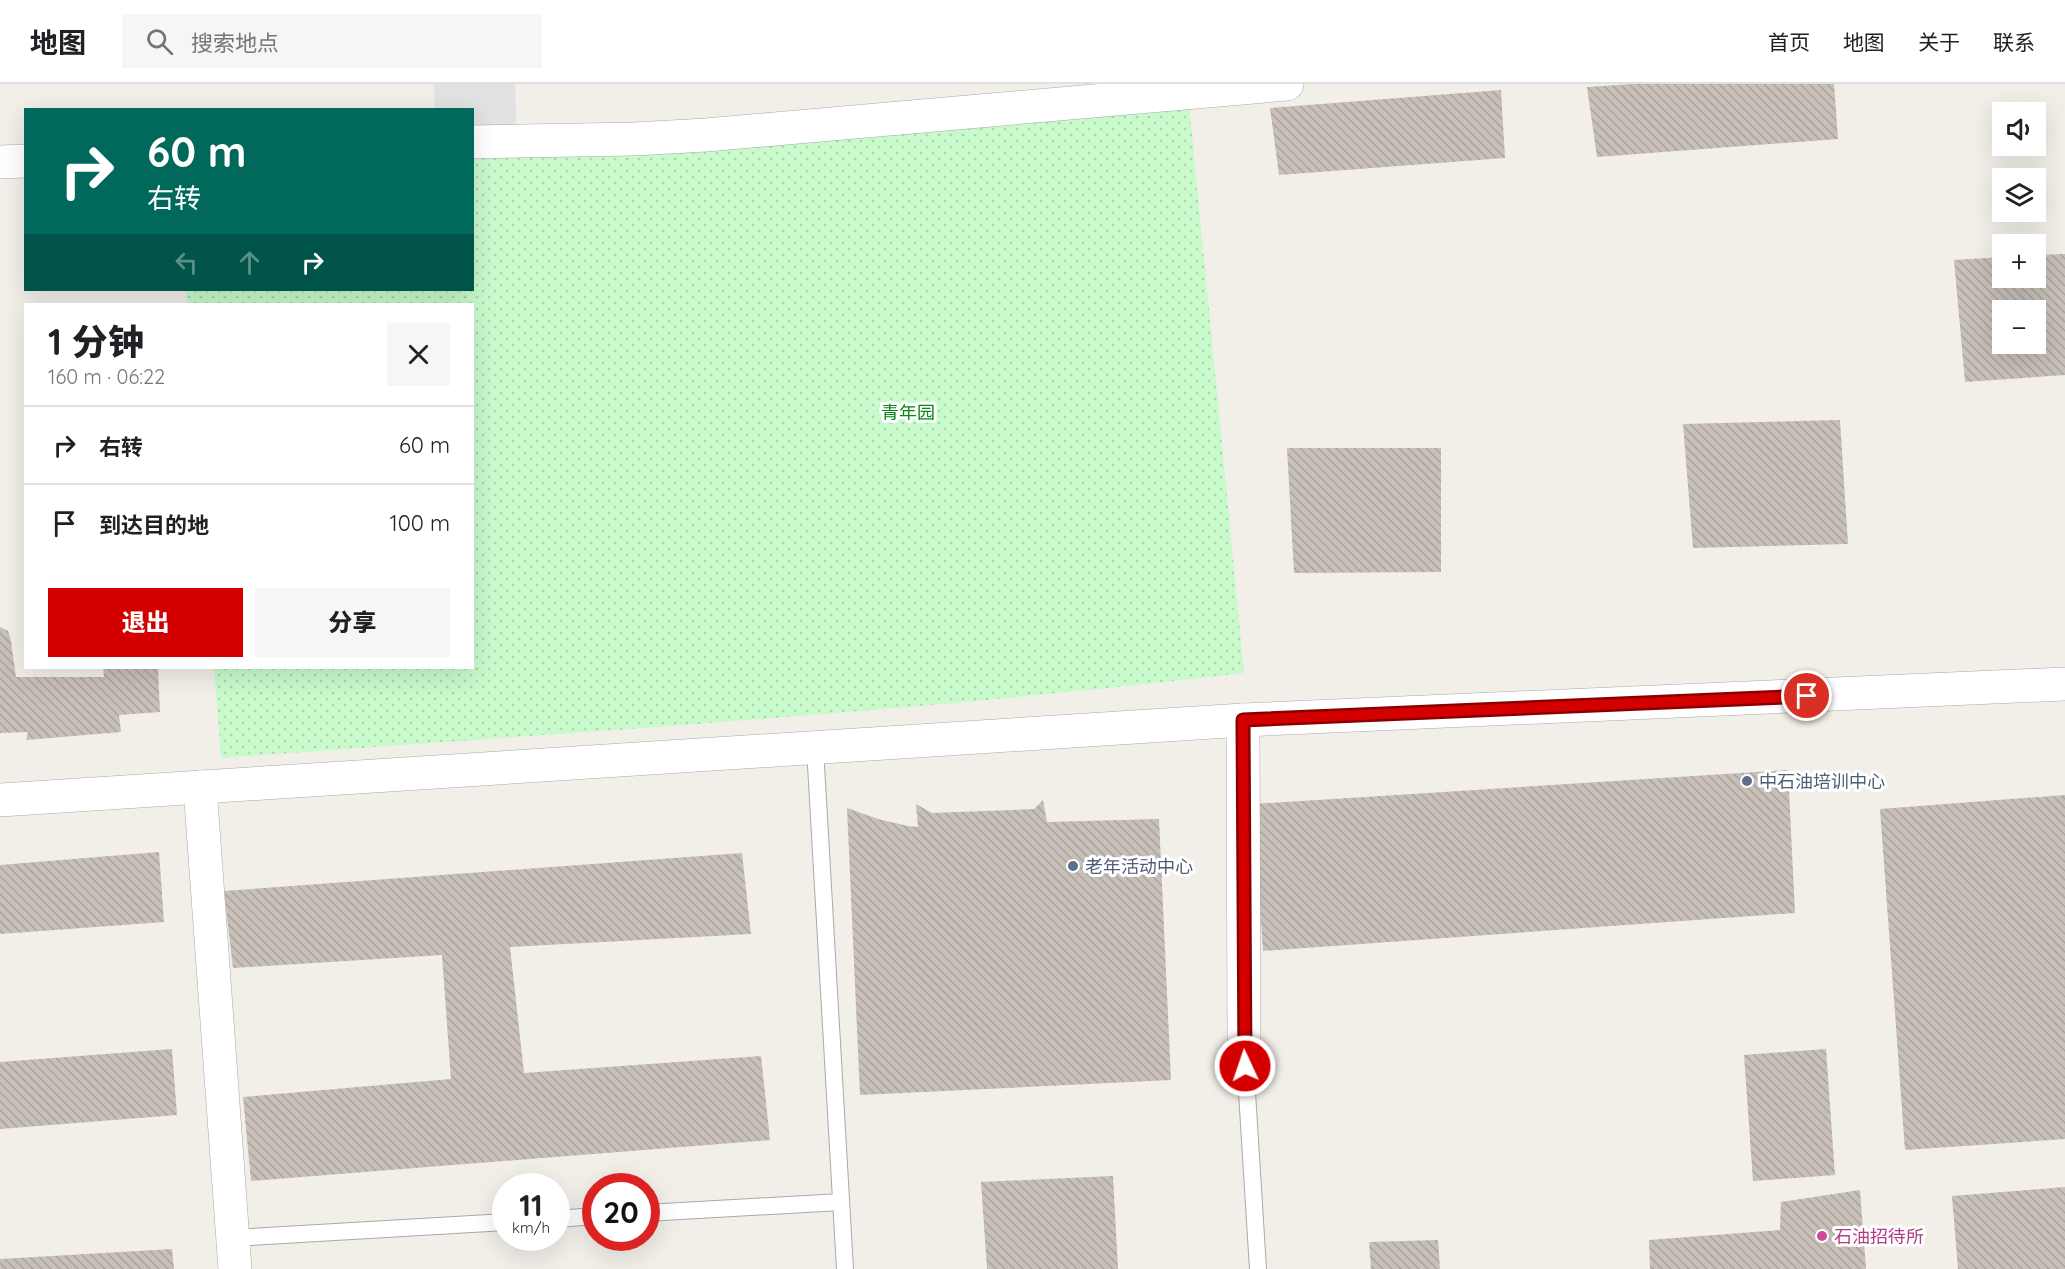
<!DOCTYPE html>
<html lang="zh">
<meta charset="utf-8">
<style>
:root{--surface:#fff;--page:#f6f6f6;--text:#202124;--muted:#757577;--line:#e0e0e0;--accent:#d40000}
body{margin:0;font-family:Quicksand,"Noto Sans SC",sans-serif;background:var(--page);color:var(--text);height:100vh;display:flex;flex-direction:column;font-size:22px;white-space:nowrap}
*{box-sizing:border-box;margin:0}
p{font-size:20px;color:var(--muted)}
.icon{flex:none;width:33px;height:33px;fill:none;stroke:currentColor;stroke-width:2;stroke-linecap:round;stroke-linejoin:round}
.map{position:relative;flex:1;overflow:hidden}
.drawer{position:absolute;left:24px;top:219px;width:450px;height:366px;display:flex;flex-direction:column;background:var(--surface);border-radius:0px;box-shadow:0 6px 24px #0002}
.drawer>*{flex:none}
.guide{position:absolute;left:24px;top:24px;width:450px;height:183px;border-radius:0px;box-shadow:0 6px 24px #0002;background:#00695c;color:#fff;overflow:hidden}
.fabs{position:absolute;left:1992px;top:18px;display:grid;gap:12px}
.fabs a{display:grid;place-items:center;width:54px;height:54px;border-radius:0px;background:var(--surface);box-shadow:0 6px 24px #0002;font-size:30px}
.speed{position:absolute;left:492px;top:1089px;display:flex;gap:12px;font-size:30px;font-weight:700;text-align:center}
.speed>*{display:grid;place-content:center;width:78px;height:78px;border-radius:50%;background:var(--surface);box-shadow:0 6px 24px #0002;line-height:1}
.speed small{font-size:15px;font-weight:400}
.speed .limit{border:9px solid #d22;background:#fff;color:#111}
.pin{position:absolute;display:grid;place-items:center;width:51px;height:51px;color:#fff;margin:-26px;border:3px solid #fff;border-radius:50%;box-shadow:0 2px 6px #0007}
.me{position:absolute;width:66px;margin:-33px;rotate:357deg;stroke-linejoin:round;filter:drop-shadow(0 0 4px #0008)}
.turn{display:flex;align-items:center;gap:21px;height:126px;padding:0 24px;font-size:27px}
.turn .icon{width:78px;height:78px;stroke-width:2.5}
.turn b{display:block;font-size:42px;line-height:51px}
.lanes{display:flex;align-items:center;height:57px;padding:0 24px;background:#0003;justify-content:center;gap:30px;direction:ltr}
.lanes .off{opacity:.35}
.round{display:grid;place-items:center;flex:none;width:63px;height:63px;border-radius:0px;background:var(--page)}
.head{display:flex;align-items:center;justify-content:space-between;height:102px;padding:0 24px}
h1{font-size:36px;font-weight:800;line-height:45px}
.action{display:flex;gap:12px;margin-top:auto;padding:12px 24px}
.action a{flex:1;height:69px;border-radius:0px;background:var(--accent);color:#fff;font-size:24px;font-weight:800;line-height:69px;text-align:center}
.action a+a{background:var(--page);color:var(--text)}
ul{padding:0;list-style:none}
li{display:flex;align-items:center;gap:18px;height:78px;padding:0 24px;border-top:2px solid var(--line)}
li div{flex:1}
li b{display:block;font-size:22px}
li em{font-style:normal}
header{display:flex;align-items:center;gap:36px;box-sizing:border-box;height:84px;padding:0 30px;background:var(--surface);border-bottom:2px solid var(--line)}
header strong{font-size:28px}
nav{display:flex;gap:33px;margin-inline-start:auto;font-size:21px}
.search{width:420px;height:54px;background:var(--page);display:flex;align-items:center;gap:15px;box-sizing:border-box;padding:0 21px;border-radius:0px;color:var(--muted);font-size:22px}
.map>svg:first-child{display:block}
.park{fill:url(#park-dots)}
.parking{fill:#e2e2e2}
.building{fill:url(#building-back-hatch);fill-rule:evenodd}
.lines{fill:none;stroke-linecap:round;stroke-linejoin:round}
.service-casing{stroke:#a9a9a9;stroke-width:18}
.minor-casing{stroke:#a9a9a9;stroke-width:34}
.service{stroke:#fff;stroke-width:16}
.minor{stroke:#fff;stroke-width:33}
.route-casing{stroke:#8a0000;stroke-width:15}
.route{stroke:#d40000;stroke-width:10}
.service-dot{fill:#5c6f8a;stroke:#fff;stroke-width:2}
.hotel-dot{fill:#d1479c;stroke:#fff;stroke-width:2}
.labels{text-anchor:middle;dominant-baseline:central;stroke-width:6;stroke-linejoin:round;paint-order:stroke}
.park-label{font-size:18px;fill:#0c8416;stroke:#fff}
.service-label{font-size:18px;fill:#4e5e75;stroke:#fff;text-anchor:start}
.hotel-label{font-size:18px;fill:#b23c85;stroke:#fff;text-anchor:start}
</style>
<header>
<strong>地图</strong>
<div class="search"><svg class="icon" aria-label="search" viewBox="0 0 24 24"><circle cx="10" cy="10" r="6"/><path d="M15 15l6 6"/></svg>搜索地点</div>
<nav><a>首页</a><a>地图</a><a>关于</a><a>联系</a></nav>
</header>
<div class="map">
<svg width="2065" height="1185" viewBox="0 0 2065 1185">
<defs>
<pattern id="park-dots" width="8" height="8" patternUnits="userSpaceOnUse" patternTransform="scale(1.5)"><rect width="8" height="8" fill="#c8facc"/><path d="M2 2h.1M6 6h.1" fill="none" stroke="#acd6af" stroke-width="1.8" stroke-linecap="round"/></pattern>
<pattern id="building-back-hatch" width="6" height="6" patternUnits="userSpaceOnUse" patternTransform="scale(1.5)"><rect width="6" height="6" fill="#c7bfb8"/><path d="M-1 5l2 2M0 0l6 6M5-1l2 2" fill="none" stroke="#aba49e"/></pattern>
</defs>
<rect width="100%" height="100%" fill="#f2efe9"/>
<!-- park -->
<path class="park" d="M1188 9 1244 589C904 629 562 649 221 674L214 584H472V220H187L186 206H472L473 62Z"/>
<!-- parking -->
<polygon class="parking" points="434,0 515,0 517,57 473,58 472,26 435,25"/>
<!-- building -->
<g class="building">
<polygon points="1633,0 1834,0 1838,55 1597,73 1587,3"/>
<polygon points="1501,6 1505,74 1279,91 1270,24"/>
<path d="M2065 170V291L1965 298 1954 176 2002 173V194H2036V171ZM2002 226H2036V260H2002Z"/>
<polygon points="1840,336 1848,460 1693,464 1683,340"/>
<polygon points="1287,364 1441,364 1441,488 1294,489"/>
<polygon points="0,543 8,547 11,557 16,593 104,593 103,584 158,584 160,628 119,631 121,648 26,656 28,648 0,649"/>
<polygon points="1788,686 1795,829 1263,867 1253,720"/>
<polygon points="2065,711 2065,1055 1905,1066 1880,725"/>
<polygon points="1043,716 1047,738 1159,735 1171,996 860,1011 847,724 878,735 908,742 918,743 916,720 932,729 1034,725"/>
<polygon points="159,768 164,838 0,850 0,781"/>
<polygon points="742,769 751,850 510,863 524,989 761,972 770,1056 251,1097 243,1013 451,995 442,871 233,884 224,807"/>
<polygon points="172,965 177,1031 0,1045 0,978"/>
<polygon points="1826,965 1835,1091 1753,1097 1744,971"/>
<polygon points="1113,1092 1118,1185 987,1185 981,1098"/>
<polygon points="2065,1103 2065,1185 1958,1185 1952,1112"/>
<polygon points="1860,1106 1866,1185 1650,1185 1649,1156 1780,1146 1781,1118"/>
<polygon points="1438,1156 1440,1185 1371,1185 1369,1158"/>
<polygon points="172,1165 174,1185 0,1185 0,1175"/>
</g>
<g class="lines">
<!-- service casing -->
<g class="service-casing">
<g id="service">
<polyline points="815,664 845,1185"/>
<polyline points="1244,960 1258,1185"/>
<polyline points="646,1129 841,1118"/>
<polyline points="556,1135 596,1132"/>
<polyline points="233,1154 506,1138"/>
</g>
</g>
<!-- minor casing -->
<g class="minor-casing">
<g id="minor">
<polyline points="472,58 634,55 706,51 1287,0"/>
<polyline points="0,78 26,77"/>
<polyline points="1243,636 1244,960"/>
<polyline points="200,703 235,1185"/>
<polyline points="0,716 1243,636 2065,600"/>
</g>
</g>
<!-- service -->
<use href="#service" class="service"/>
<!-- minor -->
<use href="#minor" class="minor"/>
</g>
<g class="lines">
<!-- route casing -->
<g class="route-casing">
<polyline id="route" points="1245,982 1243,636 1807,612"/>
</g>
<!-- route -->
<use href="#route" class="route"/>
</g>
<!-- markers -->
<g class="service-dot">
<circle cx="1747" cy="697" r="6"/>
<circle cx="1073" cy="782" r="6"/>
</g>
<circle class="hotel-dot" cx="1822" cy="1152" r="6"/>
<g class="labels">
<!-- park labels -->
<g class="park-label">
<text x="908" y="328">青年园</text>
</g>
<!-- service labels -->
<g class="service-label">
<text x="1759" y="697">中石油培训中心</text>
<text x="1085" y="782">老年活动中心</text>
</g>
<!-- hotel labels -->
<g class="hotel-label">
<text x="1834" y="1152">石油招待所</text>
</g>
</g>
</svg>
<div class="fabs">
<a><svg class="icon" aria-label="sound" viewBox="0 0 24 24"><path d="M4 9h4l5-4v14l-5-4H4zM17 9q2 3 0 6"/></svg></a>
<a><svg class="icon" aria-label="layers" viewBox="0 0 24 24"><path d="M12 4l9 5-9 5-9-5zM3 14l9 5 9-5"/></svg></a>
<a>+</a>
<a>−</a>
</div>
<div class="speed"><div>11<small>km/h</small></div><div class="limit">20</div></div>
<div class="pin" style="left:1807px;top:612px;background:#d93025"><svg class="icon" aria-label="arrive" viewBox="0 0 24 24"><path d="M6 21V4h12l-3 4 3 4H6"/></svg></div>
<svg class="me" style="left:1245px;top:982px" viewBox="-20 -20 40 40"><circle r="17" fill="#d40000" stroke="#fff" stroke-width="3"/><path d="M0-11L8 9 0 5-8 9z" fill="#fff"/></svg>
<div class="guide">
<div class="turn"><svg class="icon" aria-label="right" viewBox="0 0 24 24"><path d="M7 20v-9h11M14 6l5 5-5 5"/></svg><div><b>60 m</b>右转</div></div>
<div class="lanes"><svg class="icon off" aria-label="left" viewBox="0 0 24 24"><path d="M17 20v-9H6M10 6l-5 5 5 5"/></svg><svg class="icon off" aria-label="ahead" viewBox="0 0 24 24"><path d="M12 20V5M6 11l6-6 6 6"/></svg><svg class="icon" aria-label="right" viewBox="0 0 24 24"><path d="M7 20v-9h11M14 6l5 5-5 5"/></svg></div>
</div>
<section class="drawer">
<div class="head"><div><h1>1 分钟</h1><p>160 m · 06:22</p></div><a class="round"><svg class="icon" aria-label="close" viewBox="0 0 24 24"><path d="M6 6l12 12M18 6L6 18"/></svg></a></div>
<ul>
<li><svg class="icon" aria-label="right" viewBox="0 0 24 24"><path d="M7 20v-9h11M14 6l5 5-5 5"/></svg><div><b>右转</b></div><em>60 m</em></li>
<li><svg class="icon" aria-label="arrive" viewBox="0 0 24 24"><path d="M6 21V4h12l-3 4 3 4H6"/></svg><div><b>到达目的地</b></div><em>100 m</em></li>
</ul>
<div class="action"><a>退出</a><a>分享</a></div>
</section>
</div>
